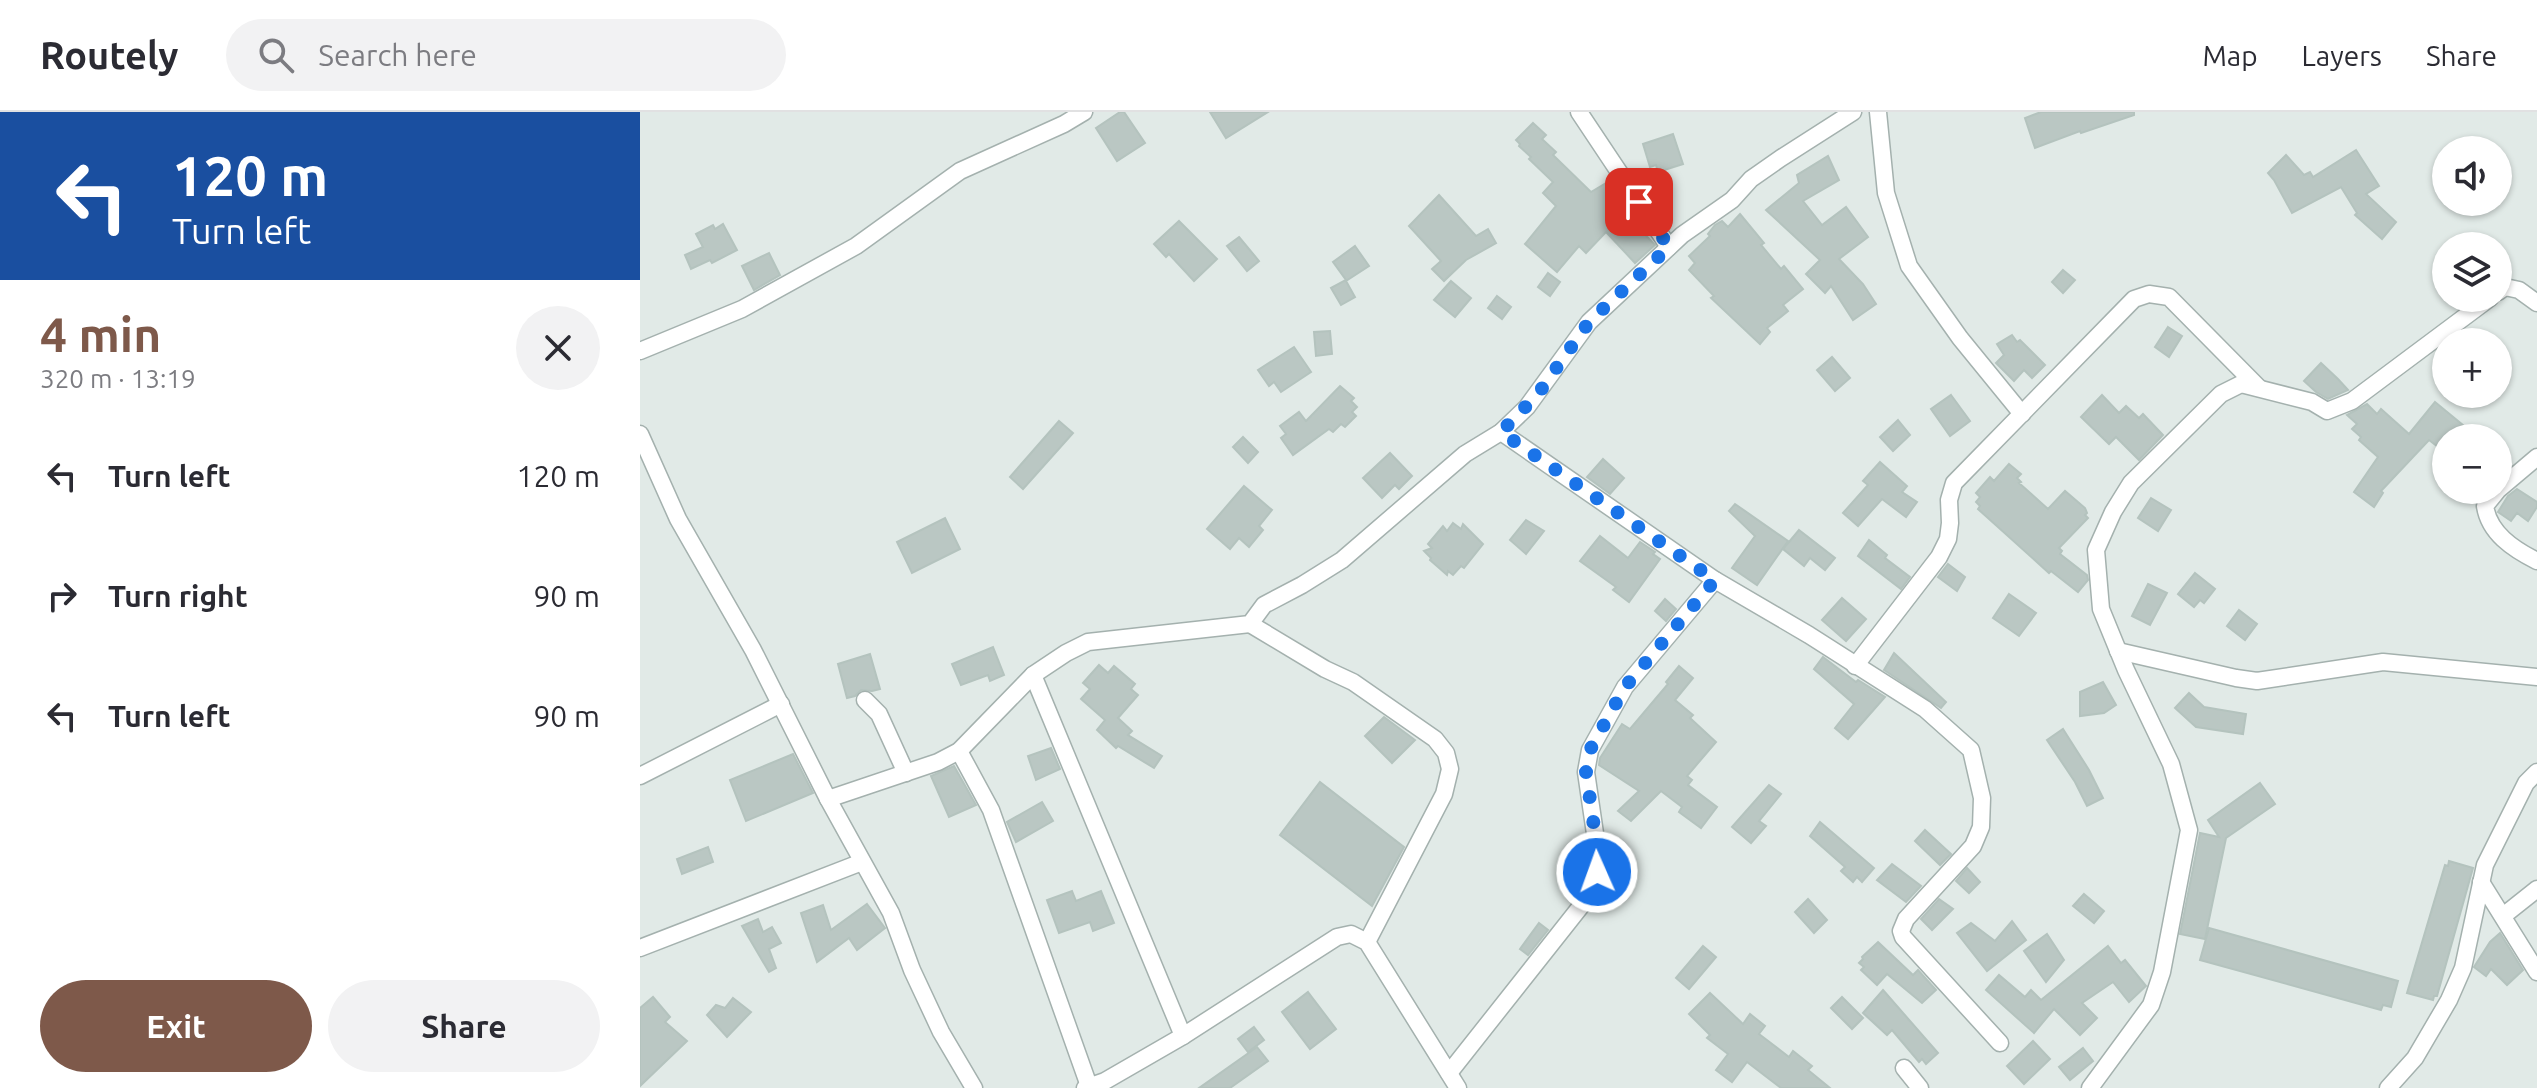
<!DOCTYPE html>
<meta charset="utf-8">
<style>
:root{--surface:#fff;--page:#f2f2f3;--text:#2b2b33;--muted:#7c7c81;--line:#e1e1e2;--accent:#7e594a}
body{margin:0;font-family:Ubuntu,sans-serif;background:var(--page);color:var(--text);height:100vh;display:flex;flex-direction:column;font-size:30px;white-space:nowrap}
*{box-sizing:border-box;margin:0}
p{font-size:26px;color:var(--muted)}
.icon{flex:none;width:44px;height:44px;fill:none;stroke:currentColor;stroke-width:2;stroke-linecap:round;stroke-linejoin:round}
.map{position:relative;flex:1;overflow:hidden}
.side{display:flex;flex-direction:column;background:var(--surface);width:640px}
.side>*{flex:none}
.top-card{background:#1a4fa0;color:#fff;overflow:hidden}
.fabs{position:absolute;left:1792px;top:24px;display:grid;gap:16px}
.fabs a{display:grid;place-items:center;width:80px;height:80px;border-radius:50%;background:var(--surface);box-shadow:0 2px 6px #0004;font-size:40px}
.pin{position:absolute;display:grid;place-items:center;width:68px;height:68px;color:#fff;margin:-34px;border-radius:16px;box-shadow:0 4px 12px #0006}
.me{position:absolute;width:88px;margin:-44px;rotate:358deg;stroke-linejoin:round;filter:drop-shadow(0 0 6px #0008)}
.turn{display:flex;align-items:center;gap:28px;height:168px;padding:0 40px;font-size:36px}
.turn .icon{width:104px;height:104px;stroke-width:2.5}
.turn b{display:block;font-size:56px;line-height:68px}
.round{display:grid;place-items:center;flex:none;width:84px;height:84px;border-radius:42px;background:var(--page)}
.overview{display:flex;align-items:center;justify-content:space-between;height:136px;padding:0 40px}
h1{font-size:48px;font-weight:700;line-height:60px;color:var(--accent)}
.primary-button{display:flex;gap:16px;margin-top:auto;padding:16px 40px}
.primary-button a{flex:1;height:92px;border-radius:48px;background:var(--accent);color:#fff;font-size:32px;font-weight:700;line-height:92px;text-align:center}
.primary-button a+a{background:var(--page);color:var(--text)}
ul{padding:0;list-style:none}
li{display:flex;align-items:center;gap:24px;height:120px;padding:0 40px}
li div{flex:1}
li b{display:block;font-size:30px}
li em{font-style:normal}
header{display:flex;align-items:center;gap:48px;box-sizing:border-box;height:112px;padding:0 40px;background:var(--surface);border-bottom:2px solid var(--line)}
header strong{font-size:38px}
nav{display:flex;gap:44px;margin-inline-start:auto;font-size:28px}
.search{width:560px;height:72px;background:var(--page);display:flex;align-items:center;gap:20px;box-sizing:border-box;padding:0 28px;border-radius:44px;color:var(--muted);font-size:30px}
main{display:flex;flex:1;min-height:0}
.map>svg:first-child{display:block}
.building{fill:#bac7c3;stroke:#b4c3be;stroke-width:2}
.lines{fill:none;stroke-linecap:round;stroke-linejoin:round}
.street-casing{stroke:#a4b1ae;stroke-width:19}
.street{stroke:#fff;stroke-width:16}
.route{stroke:#1a73e8;stroke-width:14;stroke-dasharray:0 25.2}
</style>
<header>
<strong>Routely</strong>
<div class="search"><svg class="icon" aria-label="search" viewBox="0 0 24 24"><circle cx="10" cy="10" r="6"/><path d="M15 15l6 6"/></svg>Search here</div>
<nav><a>Map</a><a>Layers</a><a>Share</a></nav>
</header>
<main>
<section class="side">
<div class="top-card">
<div class="turn"><svg class="icon" aria-label="left" viewBox="0 0 24 24"><path d="M17 20v-9H6M10 6l-5 5 5 5"/></svg><div><b>120 m</b>Turn left</div></div>
</div>
<div class="overview"><div><h1>4 min</h1><p>320 m · 13:19</p></div><a class="round"><svg class="icon" aria-label="close" viewBox="0 0 24 24"><path d="M6 6l12 12M18 6L6 18"/></svg></a></div>
<ul>
<li><svg class="icon" aria-label="left" viewBox="0 0 24 24"><path d="M17 20v-9H6M10 6l-5 5 5 5"/></svg><div><b>Turn left</b></div><em>120 m</em></li>
<li><svg class="icon" aria-label="right" viewBox="0 0 24 24"><path d="M7 20v-9h11M14 6l5 5-5 5"/></svg><div><b>Turn right</b></div><em>90 m</em></li>
<li><svg class="icon" aria-label="left" viewBox="0 0 24 24"><path d="M17 20v-9H6M10 6l-5 5 5 5"/></svg><div><b>Turn left</b></div><em>90 m</em></li>
</ul>
<div class="primary-button"><a>Exit</a><a>Share</a></div>
</section>
<div class="map">
<svg width="1897" height="976" viewBox="0 0 1897 976">
<rect width="100%" height="100%" fill="#e1eae7"/>
<!-- building -->
<g class="building">
<polygon points="480,0 484,0 505,31 477,49 456,16"/>
<polygon points="570,0 628,0 586,26"/>
<polygon points="1401,0 1494,0 1494,3 1441,21 1440,19 1395,36 1385,6"/>
<polygon points="893,11 906,23 902,27 916,40 913,43 951,80 971,68 993,101 988,105 1015,133 995,151 966,120 946,141 939,134 917,160 885,132 916,94 903,81 913,70 889,47 891,45 879,34 880,32 876,28"/>
<polygon points="1033,22 1043,52 1018,60 1016,53 1010,55 1003,32"/>
<polygon points="1716,38 1739,74 1726,82 1756,110 1742,127 1715,103 1717,101 1701,75 1652,101 1634,68 1628,61 1646,43 1664,63 1670,60 1673,65"/>
<polygon points="1188,44 1199,68 1163,89 1182,113 1206,95 1228,125 1199,147 1223,172 1236,192 1213,208 1191,174 1185,181 1166,162 1180,148 1126,98 1159,71 1157,63"/>
<polygon points="799,83 836,124 848,117 856,131 826,148 804,169 792,157 801,149 769,114"/>
<polygon points="1100,102 1124,131 1121,133 1141,157 1144,154 1163,177 1143,193 1148,199 1127,216 1130,220 1120,232 1071,186 1074,184 1049,158 1055,151 1049,144 1070,124 1068,122 1075,113 1082,109 1088,115"/>
<polygon points="539,109 577,147 554,169 529,142 526,145 514,132"/>
<polygon points="83,112 97,138 72,151 70,148 51,157 45,143 63,135 56,122 73,113 75,117"/>
<polygon points="599,125 619,149 607,159 587,134"/>
<polygon points="715,134 729,154 706,169 715,185 701,193 691,176 706,168 693,150"/>
<polygon points="129,141 140,163 114,178 102,154"/>
<polygon points="1423,158 1435,168 1423,181 1412,170"/>
<polygon points="908,161 920,170 910,184 898,175"/>
<polygon points="811,169 831,186 815,205 794,188"/>
<polygon points="857,184 871,195 862,207 848,196"/>
<polygon points="1528,215 1542,224 1529,245 1515,235"/>
<polygon points="690,219 692,242 676,244 674,220"/>
<polygon points="1372,223 1377,230 1380,228 1405,253 1392,266 1384,258 1374,269 1356,251 1364,243 1357,232"/>
<polygon points="654,235 671,260 641,280 634,270 629,274 618,258"/>
<polygon points="1192,245 1210,266 1195,279 1177,258"/>
<polygon points="1681,251 1698,267 1708,278 1688,287 1676,280 1664,269"/>
<polygon points="700,274 714,286 711,289 717,295 712,300 716,304 705,315 701,312 693,320 689,317 653,343 641,326 646,322 640,314 659,300 666,309"/>
<polygon points="1311,283 1330,309 1310,324 1291,297"/>
<polygon points="1462,283 1479,301 1486,294 1499,306 1503,302 1523,323 1499,348 1476,325 1469,332 1441,305"/>
<polygon points="1795,290 1824,314 1814,326 1806,326 1798,335 1789,328 1741,379 1743,381 1734,395 1714,380 1738,345 1719,328 1721,325 1712,317 1717,312 1707,303 1727,292 1737,302 1741,297 1769,322"/>
<polygon points="1258,308 1270,323 1253,339 1240,325"/>
<polygon points="419,309 433,321 383,377 370,365"/>
<polygon points="603,325 618,340 608,351 593,335"/>
<polygon points="750,341 772,364 759,377 755,373 742,386 723,366"/>
<polygon points="963,347 984,366 970,382 947,365"/>
<polygon points="1240,350 1267,374 1262,380 1277,390 1266,405 1242,387 1218,414 1203,401 1228,373 1223,369"/>
<polygon points="1369,352 1381,362 1377,366 1381,370 1379,371 1408,397 1425,379 1445,396 1447,401 1445,403 1448,406 1419,436 1422,439 1420,442 1447,463 1448,468 1438,480 1411,459 1409,461 1338,397 1340,394 1336,390 1340,385 1336,381 1350,365 1354,369"/>
<polygon points="604,374 632,398 619,414 623,418 609,435 599,426 590,437 567,417"/>
<polygon points="1877,377 1897,390 1897,395 1888,409 1877,401 1871,409 1858,400 1868,384"/>
<polygon points="1511,386 1531,398 1518,419 1498,406"/>
<polygon points="1095,392 1148,429 1117,473 1092,456 1115,424 1089,399"/>
<polygon points="305,406 320,437 272,461 257,430"/>
<polygon points="886,408 904,419 886,442 870,428"/>
<polygon points="813,411 821,417 823,412 843,432 824,456 821,454 813,463 808,459 807,463 790,448 791,446 784,439 792,436 788,432 803,414 807,419"/>
<polygon points="1159,418 1195,446 1185,458 1170,446 1164,454 1143,437"/>
<polygon points="960,424 988,446 1000,430 1015,440 1013,442 1020,447 989,490 973,478 976,475 940,449"/>
<polygon points="1229,428 1247,443 1245,446 1270,465 1261,477 1218,444"/>
<polygon points="1308,452 1325,465 1317,479 1298,465"/>
<polygon points="1555,461 1575,477 1564,491 1560,488 1554,495 1538,482"/>
<polygon points="1508,472 1527,481 1510,513 1492,504"/>
<polygon points="1369,482 1396,501 1379,524 1353,506"/>
<polygon points="1202,486 1226,507 1206,529 1182,508"/>
<polygon points="1025,487 1036,497 1026,509 1015,499"/>
<polygon points="1599,498 1617,512 1605,528 1587,514"/>
<polygon points="353,535 364,563 350,569 348,563 321,573 312,552"/>
<polygon points="1254,541 1306,590 1301,596 1244,558"/>
<polygon points="230,542 240,577 232,579 221,578 215,584 207,586 198,552"/>
<polygon points="1183,545 1216,570 1218,568 1245,585 1208,627 1195,616 1214,592 1174,557"/>
<polygon points="459,553 468,561 474,554 495,572 491,577 498,583 478,606 492,619 488,623 522,644 514,656 478,634 476,636 457,618 465,608 441,587 450,577 443,571"/>
<polygon points="1039,554 1053,566 1035,588 1053,603 1050,606 1076,630 1047,664 1052,668 1048,673 1077,695 1061,716 1039,700 1042,695 1021,679 991,709 978,699 999,679 959,653 960,646 982,612 990,617 1028,572 1026,570"/>
<polygon points="1463,570 1476,593 1464,601 1440,604 1440,580"/>
<polygon points="1549,581 1564,595 1606,602 1603,622 1556,615 1535,596"/>
<polygon points="744,605 775,628 752,651 725,624"/>
<polygon points="1423,617 1449,658 1463,686 1447,694 1435,670 1407,628"/>
<polygon points="411,636 420,657 396,668 388,644"/>
<polygon points="153,642 173,681 106,709 90,668"/>
<polygon points="314,654 336,693 309,705 291,664"/>
<polygon points="680,670 764,735 732,794 640,723"/>
<polygon points="1620,671 1635,692 1586,726 1565,827 1540,822 1560,721 1579,725 1568,708"/>
<polygon points="1129,673 1141,682 1119,709 1126,714 1111,731 1092,715"/>
<polygon points="402,690 413,709 376,730 367,710"/>
<polygon points="1180,710 1234,756 1222,770 1217,765 1213,770 1201,759 1205,755 1170,724"/>
<polygon points="1285,718 1311,742 1300,753 1275,729"/>
<polygon points="68,735 73,750 42,762 37,747"/>
<polygon points="1809,749 1833,756 1797,884 1794,884 1793,888 1767,881 1805,753 1808,754"/>
<polygon points="1252,752 1281,774 1266,790 1237,768"/>
<polygon points="1327,756 1340,770 1329,781 1316,769"/>
<polygon points="432,779 436,789 461,779 474,811 453,819 450,810 419,821 407,788"/>
<polygon points="1444,782 1464,799 1454,811 1433,794"/>
<polygon points="1168,787 1187,808 1174,821 1155,800"/>
<polygon points="1299,787 1313,797 1292,818 1281,807"/>
<polygon points="227,792 245,816 217,838 209,826 177,850 161,801 183,793 191,818"/>
<polygon points="118,807 123,820 132,815 141,831 129,837 136,856 129,860 102,814"/>
<polygon points="1372,809 1386,828 1347,859 1317,821 1331,811 1355,829"/>
<polygon points="899,811 908,818 888,843 880,837"/>
<polygon points="1569,816 1758,869 1751,895 1743,893 1741,898 1560,848"/>
<polygon points="1860,821 1883,858 1867,873 1851,857 1846,864 1834,855 1850,830"/>
<polygon points="1407,822 1424,848 1406,870 1384,839"/>
<polygon points="1238,830 1273,863 1278,858 1296,878 1282,891 1247,862 1237,873 1221,858 1224,855 1219,851 1223,847 1222,845"/>
<polygon points="1063,834 1076,845 1049,877 1036,866"/>
<polygon points="1468,834 1481,851 1485,848 1506,874 1489,890 1473,870 1442,891 1457,906 1440,923 1414,897 1394,921 1346,878 1359,863 1385,885 1391,878 1401,888"/>
<polygon points="1243,878 1298,941 1286,952 1282,947 1279,950 1252,918 1247,923 1223,901"/>
<polygon points="668,880 696,917 670,937 642,900"/>
<polygon points="1070,881 1103,912 1110,902 1125,914 1119,922 1149,945 1153,939 1172,954 1168,958 1190,976 1141,976 1107,950 1092,970 1076,958 1088,942 1067,926 1070,923 1049,902"/>
<polygon points="13,885 30,905 25,910 47,929 0,974 0,896"/>
<polygon points="1202,885 1223,906 1212,917 1191,896"/>
<polygon points="93,886 111,900 87,925 67,903 76,893 85,896"/>
<polygon points="614,915 624,928 608,940 598,927"/>
<polygon points="1393,929 1410,947 1384,972 1367,954"/>
<polygon points="617,935 628,949 590,976 559,976"/>
<polygon points="1443,936 1453,949 1430,968 1419,955"/>
</g>
<g class="lines">
<!-- street casing -->
<g class="street-casing">
<g id="street">
<polyline points="939,0 1029,135"/>
<polyline points="1238,0 1246,81 1269,154 1320,226 1382,302"/>
<polyline points="1858,180 1865,175 1879,178 1897,191"/>
<polyline points="0,239 102,197 216,134 320,59 424,12 444,0"/>
<polyline points="861,320 1075,468 1169,523 1285,597 1331,638 1342,686 1341,715 1333,734 1266,807 1261,819 1263,825 1360,931"/>
<polyline points="0,322 38,407 113,538 188,687 251,801 272,858 301,920 334,976"/>
<path d="M1897 345 1858 378 1845 394C1849 421 1873 437 1897 449"/>
<polyline points="610,512 685,557 713,570 795,627 806,641 810,657 804,682 727,830"/>
<polyline points="1478,539 1596,566 1617,569 1743,550 1897,565"/>
<polyline points="1215,554 1299,445 1308,427 1310,411 1309,388 1314,371 1494,187 1509,182 1529,185 1619,276"/>
<polyline points="393,563 543,924"/>
<polyline points="225,588 239,602 266,661"/>
<polyline points="319,639 351,698 449,974"/>
<polyline points="0,664 141,592"/>
<polyline points="188,687 298,650 319,639 393,563 426,541 448,530 610,512 624,493 662,473 702,448 825,342 861,320 887,295 949,210 1042,123 1092,88 1111,67 1141,46 1213,0"/>
<polyline points="1841,770 1897,860"/>
<polyline points="1863,804 1897,777"/>
<polyline points="0,836 222,750"/>
<polyline points="1264,956 1280,976"/>
<polyline points="809,961 941,794 957,760 958,742 946,660 950,638 985,575 1075,468"/>
<polyline points="445,976 465,969 543,924 697,825 711,822 727,830 818,976"/>
<polyline points="1450,976 1511,893 1522,860 1549,718 1531,652 1486,558 1461,497 1456,438 1473,400 1491,371 1581,282 1601,272 1672,290 1687,299 1712,289 1850,186"/>
<polyline points="1748,976 1775,946 1809,888 1823,856 1845,753 1886,671 1897,660"/>
</g>
</g>
<!-- street -->
<use href="#street" class="street"/>
</g>
<g class="lines">
<!-- route -->
<polyline class="route" points="957,760 958,742 946,660 950,638 985,575 1075,468 861,320 898,282 949,210 1029,135 999,90"/>
</g>
</svg>
<div class="fabs">
<a><svg class="icon" aria-label="sound" viewBox="0 0 24 24"><path d="M4 9h4l5-4v14l-5-4H4zM17 9q2 3 0 6"/></svg></a>
<a><svg class="icon" aria-label="layers" viewBox="0 0 24 24"><path d="M12 4l9 5-9 5-9-5zM3 14l9 5 9-5"/></svg></a>
<a>+</a>
<a>−</a>
</div>
<div class="pin" style="left:999px;top:90px;background:#d93025"><svg class="icon" aria-label="arrive" viewBox="0 0 24 24"><path d="M6 21V4h12l-3 4 3 4H6"/></svg></div>
<svg class="me" style="left:957px;top:760px" viewBox="-20 -20 40 40"><circle r="17" fill="#1a73e8" stroke="#fff" stroke-width="3"/><path d="M0-11L8 9 0 5-8 9z" fill="#fff"/></svg>
</div>
</main>
